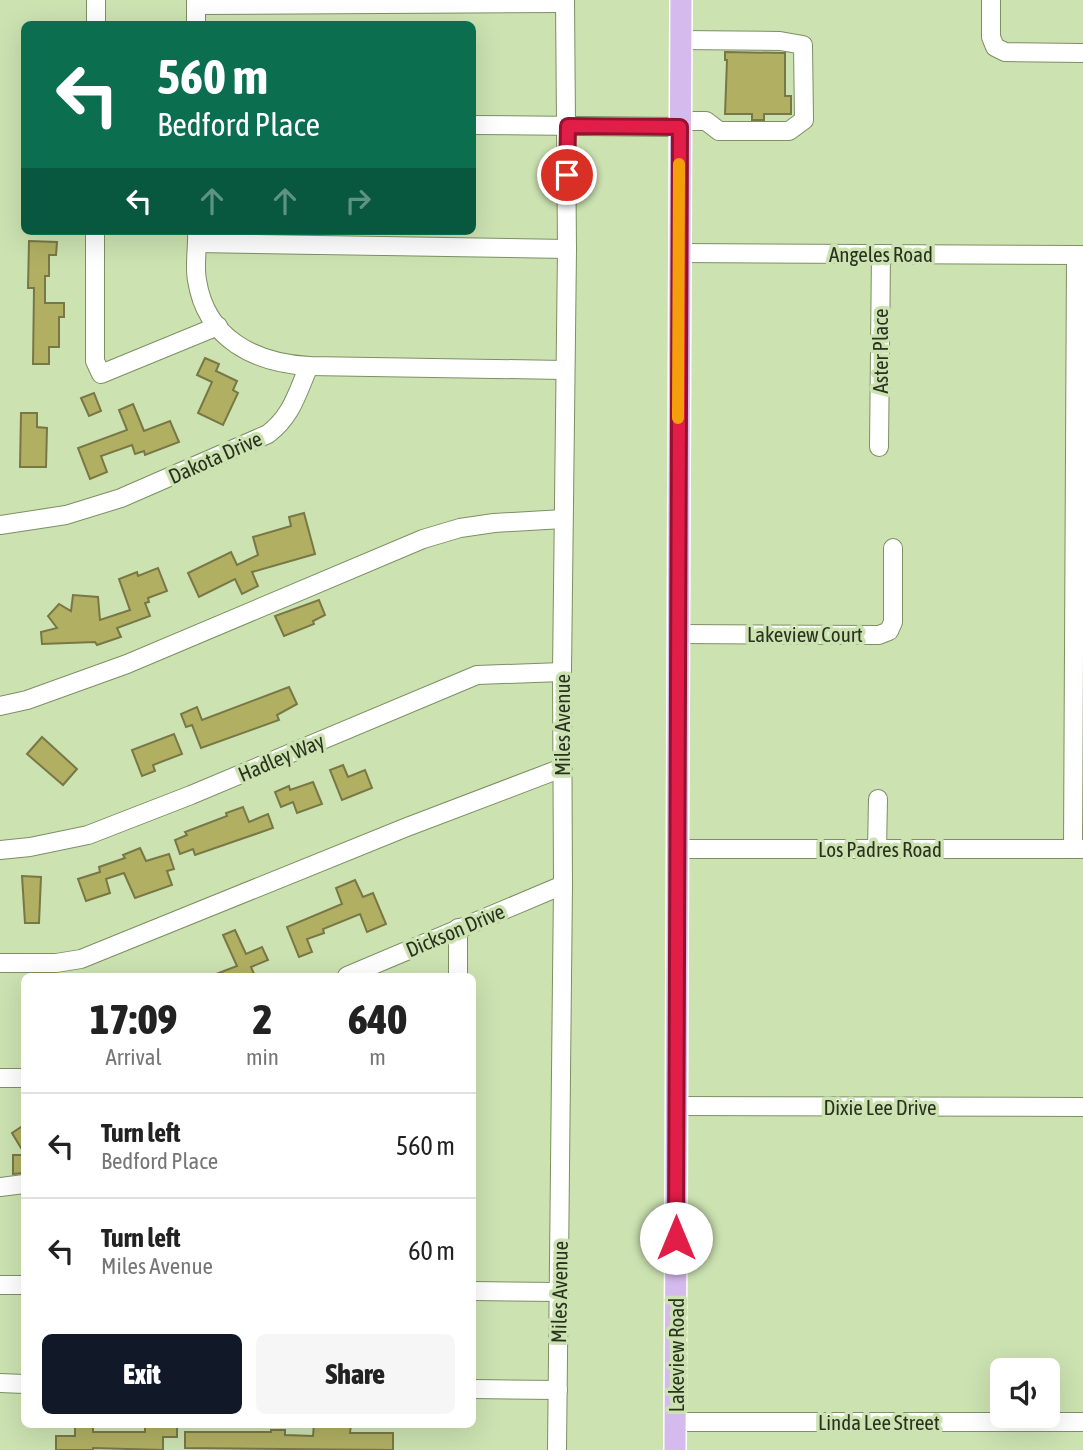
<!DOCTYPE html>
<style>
:root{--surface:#fff;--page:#f6f6f6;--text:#222;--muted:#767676;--line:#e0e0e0;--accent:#111827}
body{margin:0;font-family:"Asap Condensed",sans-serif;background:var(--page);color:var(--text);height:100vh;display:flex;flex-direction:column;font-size:26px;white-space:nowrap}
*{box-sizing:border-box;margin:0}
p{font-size:23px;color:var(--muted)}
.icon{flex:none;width:38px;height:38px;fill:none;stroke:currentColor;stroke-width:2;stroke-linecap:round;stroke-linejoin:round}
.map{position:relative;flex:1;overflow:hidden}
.sheet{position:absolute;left:21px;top:973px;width:455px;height:455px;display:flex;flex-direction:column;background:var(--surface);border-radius:10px;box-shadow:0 7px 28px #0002}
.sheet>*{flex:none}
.guide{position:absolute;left:21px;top:21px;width:455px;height:214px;border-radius:10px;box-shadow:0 7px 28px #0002;background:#0b6e4f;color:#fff;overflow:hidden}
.fabs{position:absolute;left:990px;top:1358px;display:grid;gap:14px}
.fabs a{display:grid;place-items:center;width:70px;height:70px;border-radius:10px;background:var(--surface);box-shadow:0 7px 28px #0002;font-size:35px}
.pin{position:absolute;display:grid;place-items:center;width:60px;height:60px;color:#fff;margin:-30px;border:4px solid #fff;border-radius:50%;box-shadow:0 2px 7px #0007}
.me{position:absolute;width:77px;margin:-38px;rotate:0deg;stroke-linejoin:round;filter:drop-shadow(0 0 5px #0008)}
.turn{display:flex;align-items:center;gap:24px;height:147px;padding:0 21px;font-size:32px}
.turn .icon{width:91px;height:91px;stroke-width:2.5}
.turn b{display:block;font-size:49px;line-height:60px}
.lanes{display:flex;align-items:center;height:66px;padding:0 21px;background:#0003;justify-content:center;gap:35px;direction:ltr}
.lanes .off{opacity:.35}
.eta{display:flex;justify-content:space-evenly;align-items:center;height:119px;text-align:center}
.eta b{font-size:42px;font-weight:800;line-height:49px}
.action{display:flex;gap:14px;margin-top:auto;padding:14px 21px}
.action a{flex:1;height:80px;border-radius:10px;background:var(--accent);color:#fff;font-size:28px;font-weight:800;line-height:80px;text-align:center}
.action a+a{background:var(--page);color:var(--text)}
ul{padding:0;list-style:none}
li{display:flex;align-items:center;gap:21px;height:105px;padding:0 21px;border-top:2px solid var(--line)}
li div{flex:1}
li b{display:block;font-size:26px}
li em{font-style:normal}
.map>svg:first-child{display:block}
.building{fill:#b0af62;stroke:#787746;stroke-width:2}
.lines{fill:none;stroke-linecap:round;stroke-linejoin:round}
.minor-casing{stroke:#7c9062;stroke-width:20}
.major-casing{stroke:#fff;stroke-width:24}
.minor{stroke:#fff;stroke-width:18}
.major{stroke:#d5baee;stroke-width:21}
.route-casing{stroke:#92132f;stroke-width:18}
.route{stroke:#e11d48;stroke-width:12}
.slow{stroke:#f59e0b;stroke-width:12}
.labels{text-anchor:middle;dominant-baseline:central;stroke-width:7;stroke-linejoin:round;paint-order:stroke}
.street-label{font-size:21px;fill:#29321f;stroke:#cce2b1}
</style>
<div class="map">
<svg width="1083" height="1450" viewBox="0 0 1083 1450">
<rect width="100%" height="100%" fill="#cce2b1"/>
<!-- building -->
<g class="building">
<polygon points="725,52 785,53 785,96 791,96 791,114 764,114 764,120 752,120 752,114 725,114 727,60 725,60"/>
<polygon points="29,241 57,242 56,255 49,255 49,276 45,276 45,303 64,303 64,317 59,317 59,347 49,347 49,364 33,364 34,288 28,288"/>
<polygon points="205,358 219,364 216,371 237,381 233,390 238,393 223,425 198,413 212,382 197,375"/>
<polygon points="94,393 101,411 89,416 81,398"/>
<polygon points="133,404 144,431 170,421 179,442 145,455 144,451 135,454 132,445 101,456 107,472 90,479 78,448 127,430 119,410"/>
<polygon points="21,413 37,413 37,427 47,428 46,467 20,467"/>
<polygon points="304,513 315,554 252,572 258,586 242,594 235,579 199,597 188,573 231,552 237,565 258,555 253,537 291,526 289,517"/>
<polygon points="158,568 167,591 148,598 149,602 145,603 150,616 117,628 121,637 97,645 95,642 42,644 41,632 57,628 48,616 59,604 71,611 73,595 98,597 100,620 130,610 119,579 137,572 138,576"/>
<polygon points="319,600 325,615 313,621 314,624 284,636 275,616"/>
<polygon points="289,687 297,704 277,715 279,720 201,748 192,725 186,727 181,714 197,707 202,720"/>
<polygon points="174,734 182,754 153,765 155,771 142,776 132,750"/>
<polygon points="42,737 77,769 63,785 27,754"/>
<polygon points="343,765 348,777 365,770 372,788 342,800 330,770"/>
<polygon points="313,782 322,804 297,813 293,802 281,807 275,792 289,786 290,790"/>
<polygon points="243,807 249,822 268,814 273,828 195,855 193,849 180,854 175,840 187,835 185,832 227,816 226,813"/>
<polygon points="140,848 146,861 169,854 174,869 167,871 172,885 135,898 124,873 106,879 110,893 86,901 78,879 100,872 99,867 125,858 123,855"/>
<polygon points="22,876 41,877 39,923 25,923"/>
<polygon points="355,880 363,897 373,893 386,924 367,932 360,914 323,929 324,933 307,939 312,952 299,957 287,927 342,904 336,888"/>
<polygon points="235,930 246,954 262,947 268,960 251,967 254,974 248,976 211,976 237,966 223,935"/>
<polygon points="24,1125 24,1153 12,1133"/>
<polygon points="13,1155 24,1155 24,1173 13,1174"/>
<polygon points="75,1424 93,1424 93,1432 145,1432 145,1424 177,1424 177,1437 163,1437 163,1450 93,1448 93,1450 56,1450 56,1436 75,1436"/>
<polygon points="314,1424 351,1424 350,1433 393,1433 393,1450 185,1448 185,1432 271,1432 271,1430 285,1430 285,1435 313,1436"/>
</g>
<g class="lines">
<!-- minor casing -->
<g class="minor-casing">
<g id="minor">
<polyline points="991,0 991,37 995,47 1005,52 1083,53"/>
<polyline points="196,5 565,3"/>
<polyline points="96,24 96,0"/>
<polyline points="196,24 196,0"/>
<polyline points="679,121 706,121 719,131 789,131 804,120 803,45 780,41 680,40"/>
<polyline points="472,125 679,127"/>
<polyline points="95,231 95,361 101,374 218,326"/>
<path d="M197 231C198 247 194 265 197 280 206 339 255 363 309 366L564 370"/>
<polyline points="197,243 567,249"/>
<polyline points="679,253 1083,255"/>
<polyline points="879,447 881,254"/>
<path d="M0 525 66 515 121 498 268 434C292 416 297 393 309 366"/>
<polyline points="678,634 879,635 889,631 893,622 893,548"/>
<polyline points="0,706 27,700 127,664 423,539 460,528 494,523 563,519"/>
<polyline points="677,849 1083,849"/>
<polyline points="877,849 878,799"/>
<polyline points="1073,849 1076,255"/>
<polyline points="0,850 30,847 88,835 191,795 477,675 562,672"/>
<polyline points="0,963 56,963 81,959 407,827 562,768"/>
<polyline points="347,976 563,885"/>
<polyline points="458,976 458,928"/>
<polyline points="0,1078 24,1078"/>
<polyline points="676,1106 1083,1107"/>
<polyline points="0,1187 24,1184"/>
<polyline points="0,1285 24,1285"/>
<polyline points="472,1291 559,1292"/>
<polyline points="0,1383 24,1384"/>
<polyline points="472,1389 558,1390"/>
<polyline points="675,1422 1083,1422"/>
<polyline points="557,1450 563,885 562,672 567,249 565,0"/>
</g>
</g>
<!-- major casing -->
<g class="major-casing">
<polyline id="major" points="675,1450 681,0"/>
</g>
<!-- minor -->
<use href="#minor" class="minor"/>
<!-- major -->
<use href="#major" class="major"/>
</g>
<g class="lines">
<!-- route casing -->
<g class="route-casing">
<polyline id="route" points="567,175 568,126 680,127 676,1238"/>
</g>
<!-- route -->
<use href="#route" class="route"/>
<!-- slow -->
<polyline class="slow" points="678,418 679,164"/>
</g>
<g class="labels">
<!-- street labels -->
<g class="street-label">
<text x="881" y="254">Angeles Road</text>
<text transform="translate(880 351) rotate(-90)">Aster Place</text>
<text transform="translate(215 457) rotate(-24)">Dakota Drive</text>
<text x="805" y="634">Lakeview Court</text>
<text transform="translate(562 725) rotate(-90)">Miles Avenue</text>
<text transform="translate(281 757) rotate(-23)">Hadley Way</text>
<text x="880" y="849">Los Padres Road</text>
<text transform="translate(455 930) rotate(-23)">Dickson Drive</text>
<text x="880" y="1107">Dixie Lee Drive</text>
<text transform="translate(559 1292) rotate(-89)">Miles Avenue</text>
<text transform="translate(676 1355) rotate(-90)">Lakeview Road</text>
<text x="879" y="1422">Linda Lee Street</text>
</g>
</g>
</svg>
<div class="fabs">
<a><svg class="icon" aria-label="sound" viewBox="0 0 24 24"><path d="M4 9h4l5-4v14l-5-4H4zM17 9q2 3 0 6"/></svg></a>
</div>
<div class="pin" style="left:567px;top:175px;background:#d93025"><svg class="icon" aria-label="arrive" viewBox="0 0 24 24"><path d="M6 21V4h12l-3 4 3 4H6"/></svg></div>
<svg class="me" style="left:676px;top:1238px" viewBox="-20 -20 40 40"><circle r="19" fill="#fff"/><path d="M0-13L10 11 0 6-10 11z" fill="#e11d48"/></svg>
<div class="guide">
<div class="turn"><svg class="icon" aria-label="left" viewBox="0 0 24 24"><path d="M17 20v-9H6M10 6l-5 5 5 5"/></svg><div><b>560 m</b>Bedford Place</div></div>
<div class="lanes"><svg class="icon" aria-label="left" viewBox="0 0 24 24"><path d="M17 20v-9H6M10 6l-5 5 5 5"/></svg><svg class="icon off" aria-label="ahead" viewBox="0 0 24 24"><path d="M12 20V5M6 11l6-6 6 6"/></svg><svg class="icon off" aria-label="ahead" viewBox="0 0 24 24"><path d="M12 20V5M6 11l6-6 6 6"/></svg><svg class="icon off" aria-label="right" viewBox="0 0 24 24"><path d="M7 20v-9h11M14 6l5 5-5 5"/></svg></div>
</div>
<section class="sheet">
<div class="eta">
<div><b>17:09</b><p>Arrival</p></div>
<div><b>2</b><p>min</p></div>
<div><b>640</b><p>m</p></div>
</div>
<ul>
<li><svg class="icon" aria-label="left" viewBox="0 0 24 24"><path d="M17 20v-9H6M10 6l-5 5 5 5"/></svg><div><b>Turn left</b><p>Bedford Place</p></div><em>560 m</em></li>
<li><svg class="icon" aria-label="left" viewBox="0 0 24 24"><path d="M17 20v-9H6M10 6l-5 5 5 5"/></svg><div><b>Turn left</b><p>Miles Avenue</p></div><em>60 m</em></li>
</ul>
<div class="action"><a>Exit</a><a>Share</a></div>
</section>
</div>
